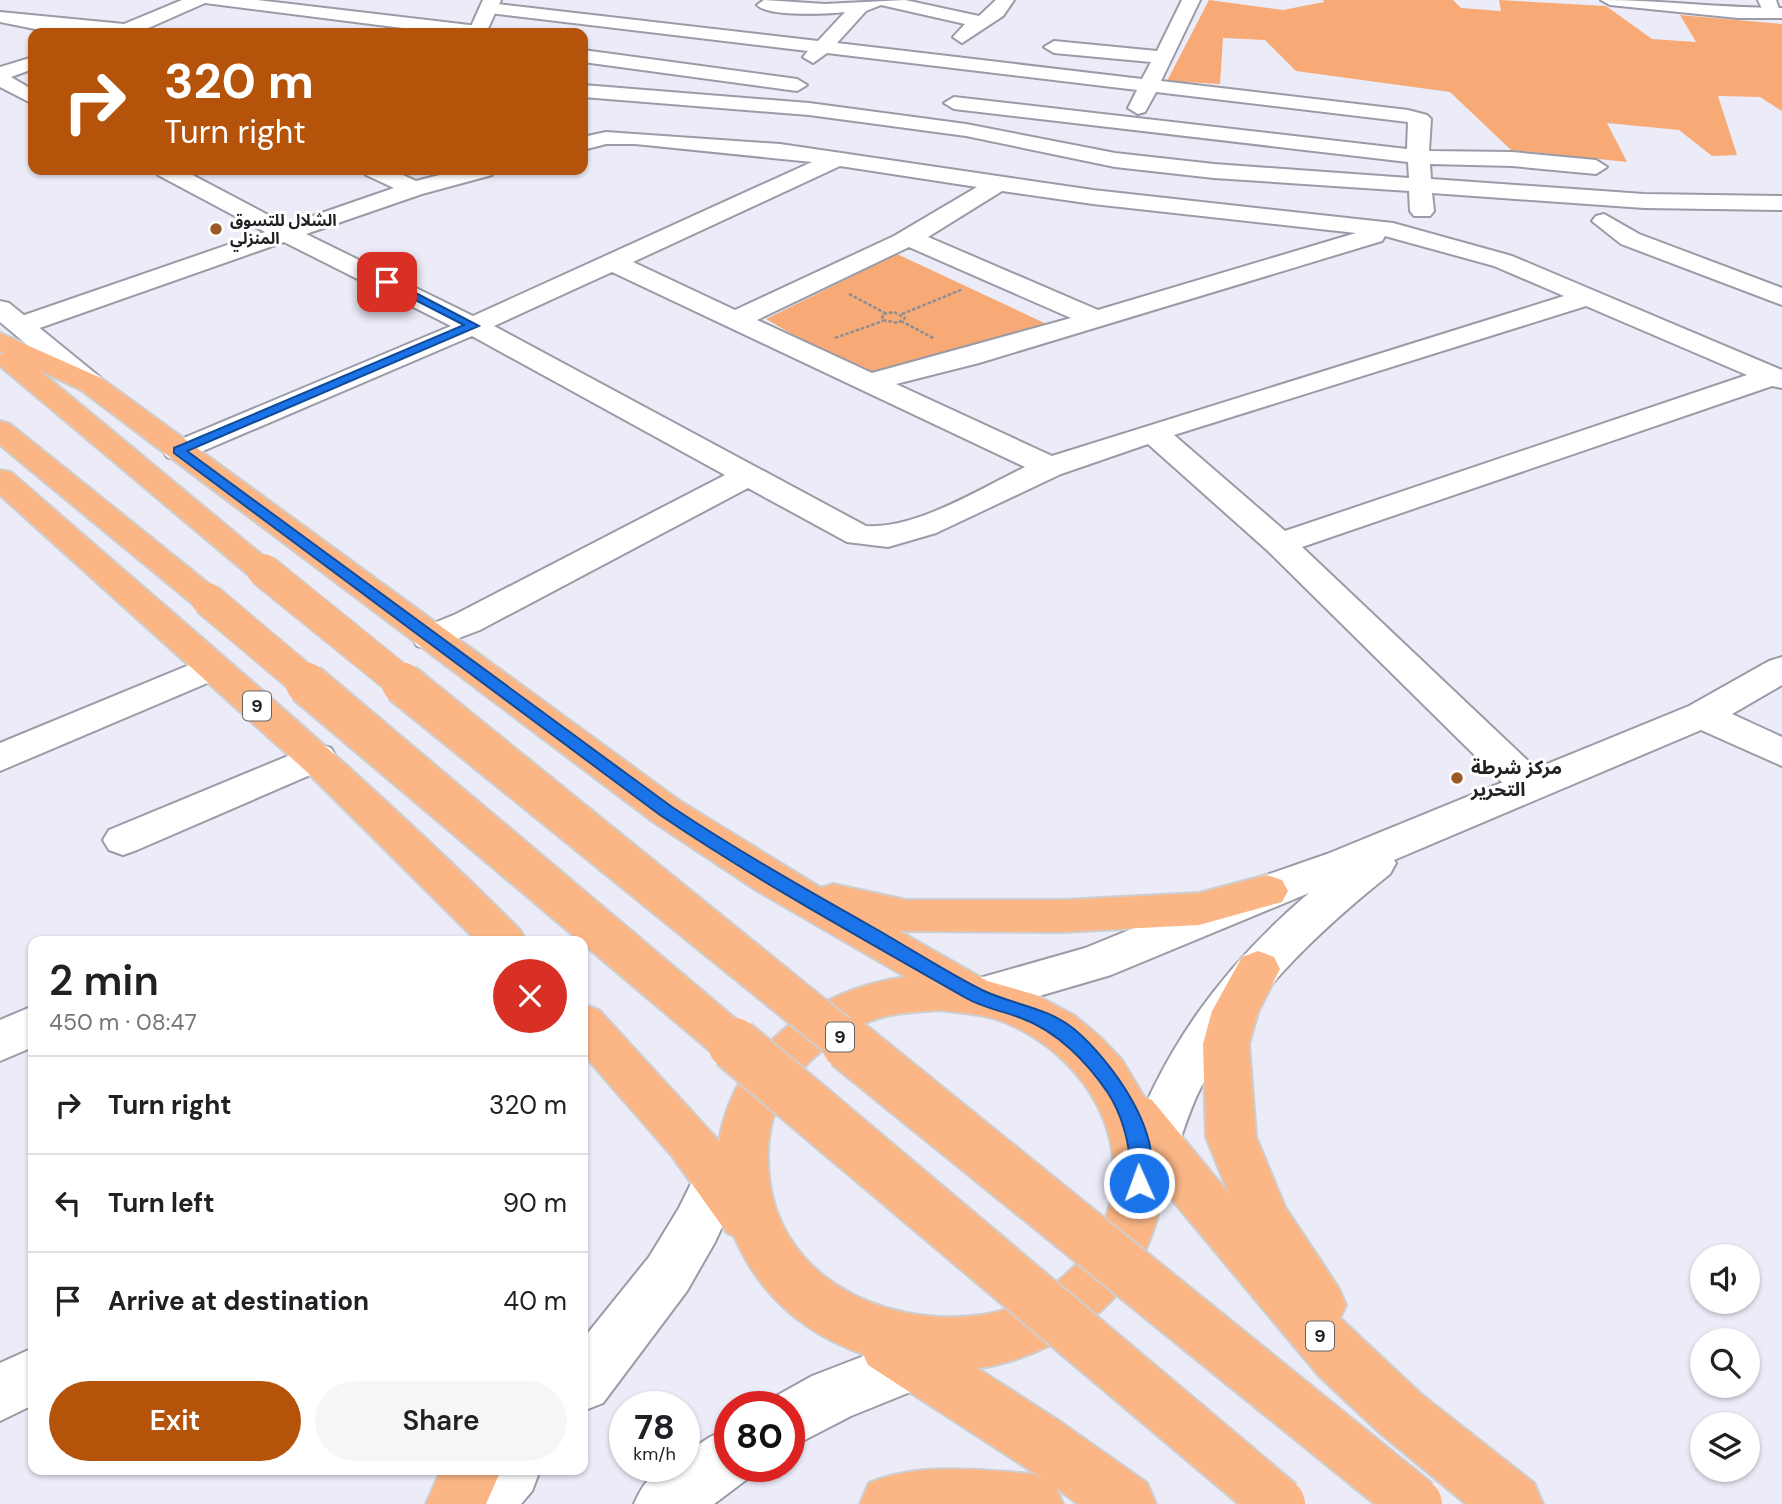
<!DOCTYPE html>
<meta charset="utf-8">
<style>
:root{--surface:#fff;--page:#f6f6f6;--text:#202124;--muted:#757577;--line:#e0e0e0;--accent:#b45309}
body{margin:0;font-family:"DM Sans","Noto Sans Arabic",sans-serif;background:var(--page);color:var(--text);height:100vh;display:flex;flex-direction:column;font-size:26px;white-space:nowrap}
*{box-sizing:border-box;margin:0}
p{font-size:23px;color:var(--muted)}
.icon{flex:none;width:38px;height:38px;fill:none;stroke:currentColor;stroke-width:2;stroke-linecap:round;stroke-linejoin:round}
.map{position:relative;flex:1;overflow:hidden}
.sheet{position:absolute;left:28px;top:936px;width:560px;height:539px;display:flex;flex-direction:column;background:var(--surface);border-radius:14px;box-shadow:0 2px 5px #0004}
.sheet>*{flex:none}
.hud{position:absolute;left:28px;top:28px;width:560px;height:147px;border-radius:14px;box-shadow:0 2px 5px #0004;background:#b45309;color:#fff;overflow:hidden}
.buttons{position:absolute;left:1690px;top:1244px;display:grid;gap:14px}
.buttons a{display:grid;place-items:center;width:70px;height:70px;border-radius:50%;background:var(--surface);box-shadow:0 2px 5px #0004;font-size:35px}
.speed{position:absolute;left:609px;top:1391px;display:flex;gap:14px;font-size:35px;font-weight:700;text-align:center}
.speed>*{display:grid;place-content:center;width:91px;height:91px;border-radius:50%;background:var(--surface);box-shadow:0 2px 5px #0004;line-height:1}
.speed small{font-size:18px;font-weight:400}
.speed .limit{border:10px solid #d22;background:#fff;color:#111}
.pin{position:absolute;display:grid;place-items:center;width:60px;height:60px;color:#fff;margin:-30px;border-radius:14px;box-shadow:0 4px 10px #0006}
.me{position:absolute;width:77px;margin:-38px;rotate:358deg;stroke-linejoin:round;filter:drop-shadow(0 0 5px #0008)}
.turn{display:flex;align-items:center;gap:24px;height:147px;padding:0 21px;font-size:32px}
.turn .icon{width:91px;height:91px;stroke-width:2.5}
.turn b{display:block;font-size:49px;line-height:60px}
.round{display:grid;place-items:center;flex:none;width:74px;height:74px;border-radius:37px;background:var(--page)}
.overview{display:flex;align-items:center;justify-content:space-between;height:119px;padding:0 21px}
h1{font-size:42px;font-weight:600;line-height:52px}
.primary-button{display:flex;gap:14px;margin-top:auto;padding:14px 21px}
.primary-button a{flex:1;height:80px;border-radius:42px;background:var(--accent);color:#fff;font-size:28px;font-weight:600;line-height:80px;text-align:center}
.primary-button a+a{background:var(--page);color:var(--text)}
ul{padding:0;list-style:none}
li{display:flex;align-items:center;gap:21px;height:98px;padding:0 21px;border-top:2px solid var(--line)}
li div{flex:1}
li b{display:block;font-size:26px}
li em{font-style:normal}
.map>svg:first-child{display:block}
.green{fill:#f7aa76}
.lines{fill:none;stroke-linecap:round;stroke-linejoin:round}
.minor-casing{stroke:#9a9ba6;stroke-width:4}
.tertiary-casing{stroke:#9a9ba6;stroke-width:4}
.secondary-casing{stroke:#9a9ba6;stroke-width:4}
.trunk-casing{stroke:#cececf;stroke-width:4}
.path{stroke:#8c8d95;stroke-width:2.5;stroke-dasharray:3.5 2;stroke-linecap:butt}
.minor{fill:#fff;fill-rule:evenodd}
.tertiary{fill:#fff;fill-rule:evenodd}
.secondary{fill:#fff;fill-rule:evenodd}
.trunk{fill:#fcb686;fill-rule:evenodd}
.trunk-bridge-far2-casing{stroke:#cececf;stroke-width:35;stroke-linecap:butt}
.trunk-bridge-far1-casing{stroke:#cececf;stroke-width:45;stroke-linecap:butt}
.trunk-bridge-casing{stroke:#cececf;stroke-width:56;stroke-linecap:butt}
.trunk-bridge-far2{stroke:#fcb686;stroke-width:32}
.trunk-bridge-far1{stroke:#fcb686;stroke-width:41}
.trunk-bridge{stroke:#fcb686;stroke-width:52}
.route{fill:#1a73e8;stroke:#114b97;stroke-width:2}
.poi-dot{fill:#9c5928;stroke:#fff;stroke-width:2.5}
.labels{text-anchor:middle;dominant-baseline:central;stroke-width:6;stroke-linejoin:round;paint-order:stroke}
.far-poi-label{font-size:16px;font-weight:bold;fill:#212125;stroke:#fff;text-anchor:start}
.shield{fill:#fff;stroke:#646466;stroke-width:2}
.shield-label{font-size:18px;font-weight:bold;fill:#212125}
.poi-label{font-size:19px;font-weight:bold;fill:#212125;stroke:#fff;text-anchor:start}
</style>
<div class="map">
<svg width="1782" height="1504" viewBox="0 0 1782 1504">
<rect width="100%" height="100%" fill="#ebecf8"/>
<!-- green -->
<g class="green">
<polygon points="1209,0 1283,10 1324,2 1323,0 1453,0 1461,8 1501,11 1499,0 1606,6 1652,39 1696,42 1680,15 1782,24 1782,111 1760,97 1718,96 1737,155 1712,156 1679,130 1607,123 1627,162 1511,150 1450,92 1296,71 1265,40 1223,38 1220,84 1167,81"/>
<polygon points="897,254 1053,327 864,376 766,319"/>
</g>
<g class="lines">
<!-- minor casing -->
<g class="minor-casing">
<g id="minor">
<polygon points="182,0 257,0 478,26 487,32 442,33 205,3 137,33 35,29 0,22 0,12 124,24"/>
<path d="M764 0 825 4 905 0 979 16 996 0H1014L1003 16 962 43 953 37 965 24 881 5 866 11 837 43 1142 79 1151 62 1054 53 1044 47 1054 41 1157 51 1182 0H1200L1161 81 1408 110 1427 115 1431 119 1429 151 1512 152 1596 160 1607 167 1596 174 1512 166 1430 164 1431 179 1644 194 1782 196V210L1644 208 1432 193 1434 211 1430 216H1414L1410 211 1409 191 1214 178 1115 167 966 136 809 115 583 97V85L809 103 966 124 1115 153 1214 164 1409 178 1408 162 954 109 944 103 954 97 1407 149 1408 122 1156 92 1145 112 1138 114 1128 108 1137 90 827 53 813 63 803 57 808 51 489 13 480 8 489 3 818 41 845 12C828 14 768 17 757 5Z"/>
<polygon points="1758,0 1776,0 1781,14 1778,18 1766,18"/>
<polygon points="583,50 797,79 807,85 797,91 583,62"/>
<polygon points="33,57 33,69 11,77 33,90 33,104 0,87 0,67"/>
<path d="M606 132 780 144 1093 190 1393 223 1512 256 1782 370V388L1772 386 1302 547 1543 775 1549 785 1543 795 1529 799 1515 795 1268 551 1148 444 1061 474 936 533 888 547 847 542 748 488 480 630 430 649 417 646 412 638 417 630 456 614 725 475 472 336 189 457 178 460 167 457 163 451 167 445 451 326 284 242 31 331H13L9 325 13 319 265 232 158 175 155 170H183L287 225 394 188 366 175 363 170H392L416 181 459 170H495L492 175 422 194 306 234 473 316 812 162 635 144H606L583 150V137ZM840 166 977 187 894 236 735 310 633 262ZM1002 191 1093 204 1356 233 1098 310 928 237ZM1385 236 1494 266 1564 296 1052 456 896 384 979 363 1382 241ZM909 247 1071 318 872 373 757 320ZM612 272 1025 467C979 489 917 529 866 526L494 326ZM1586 306 1747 375 1285 531 1174 435Z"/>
<polygon points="1604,214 1639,234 1782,288 1782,305 1621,244 1592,221 1596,216"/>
<polygon points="211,656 224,660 229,668 224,676 0,771 0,743"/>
<polygon points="317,744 331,748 336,757 331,766 137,850 123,855 109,850 103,840 109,830"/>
<polygon points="33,1006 33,1047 0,1061 0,1020"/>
<polygon points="33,1348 33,1405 0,1421 0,1363"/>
</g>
</g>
<!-- tertiary casing -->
<g class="tertiary-casing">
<g id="tertiary">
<polygon points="483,0 501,0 486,33 468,33"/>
<path d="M1601 0C1662 0 1721 8 1782 8V18H1738L1610 5Z"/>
</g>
</g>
<!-- secondary casing -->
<g class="secondary-casing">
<g id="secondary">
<polygon points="0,301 9,303 101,378 105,384 101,390 91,393 81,390 0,322"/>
<path d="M1782 657V685L1732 714 1782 737V766L1701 730 1394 860 1396 863 1390 874C1316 933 1246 1000 1202 1085 1186 1115 1179 1149 1165 1180L1147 1186 1129 1180 1122 1164C1160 1052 1220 969 1309 893L1111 975 978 1014 962 1009 955 996 962 983 1085 948 1252 880 1327 854 1689 706 1769 661Z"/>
<polygon points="729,1136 747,1143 754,1158 715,1242 687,1291 603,1403 583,1411 583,1339 649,1257 679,1208 711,1143"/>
<polygon points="931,1330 950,1338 959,1357 950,1376 851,1416 789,1448 789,1407 766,1407 769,1400 812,1376"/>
<path d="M730 1428V1466H755L750 1477 714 1504H634C645 1479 656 1466 684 1466V1454L710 1437Z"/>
<polygon points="474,1470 540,1470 532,1491 521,1504 454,1504 463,1483"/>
</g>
</g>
<!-- trunk casing -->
<g class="trunk-casing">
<g id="trunk">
<path d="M0 333 101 378 680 801 821 888 833 884 906 900H1063L1199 893 1267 875 1282 880 1288 891 1282 902 1199 925 1063 932 899 931 987 981 1036 995 1075 1016 1100 1037 1122 1060 1144 1097 1152 1100 1229 1194 1206 1137 1203 1044 1212 1011 1242 957 1258 951 1274 957 1280 969 1258 1012 1249 1044 1256 1137 1285 1207 1338 1287 1346 1305 1340 1318 1421 1394 1534 1483 1543 1504H1466L1381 1434 1319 1376 1163 1189C1153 1259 1116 1311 1053 1344 1030 1355 1002 1366 977 1368L1059 1421 1147 1483 1156 1504H1078L1056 1488 1063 1504H860L869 1483C920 1462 979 1470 1033 1474L1042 1478 868 1365 863 1354C803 1333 759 1294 734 1236L727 1233 672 1156 583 1054V1004L599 1010 719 1141C735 1048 816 989 906 977L756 890 652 821 81 390 39 370 280 570 275 577 263 580 251 577 0 366V354L4 353 0 351ZM939 1010C963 1013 989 1014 1011 1025 1116 1073 1156 1203 1058 1281 1036 1298 1010 1311 982 1315 880 1329 769 1274 768 1160 767 1122 779 1092 806 1065 826 1045 849 1028 876 1019 896 1012 918 1012 939 1010Z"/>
<polygon points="0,421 10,424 219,592 224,599 219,606 207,609 195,606 0,445"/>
<path d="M0 470 11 472C183 623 359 768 520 930L527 942H478L307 772 0 495Z"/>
<polygon points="441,1470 501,1470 486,1504 426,1504"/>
</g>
</g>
<!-- path -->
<g class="path">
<polyline points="849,294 885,313"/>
<polygon points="894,312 905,318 898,323 882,320 883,314"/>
<polyline points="902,314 963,289"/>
<polyline points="901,321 935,339"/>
<polyline points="835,338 883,321"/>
</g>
<!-- minor -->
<use href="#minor" class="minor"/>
<!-- tertiary -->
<use href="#tertiary" class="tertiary"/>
<!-- secondary -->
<use href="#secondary" class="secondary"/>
<!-- trunk -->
<use href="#trunk" class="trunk"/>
<!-- trunk-bridge-far2 casing -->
<g class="trunk-bridge-far2-casing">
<g id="trunk-bridge-far2">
<polyline points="263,570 404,684"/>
<polyline points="207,599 308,684"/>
</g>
</g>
<!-- trunk-bridge-far1 casing -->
<g class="trunk-bridge-far1-casing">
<g id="trunk-bridge-far1">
<polyline points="306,683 736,1046"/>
<polyline points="402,683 850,1046"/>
</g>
</g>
<!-- trunk-bridge casing -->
<g class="trunk-bridge-casing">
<g id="trunk-bridge">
<polyline points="734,1044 1279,1504"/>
<polyline points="848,1044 1416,1504"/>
</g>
</g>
<!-- trunk-bridge-far2 -->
<use href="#trunk-bridge-far2" class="trunk-bridge-far2"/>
<!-- trunk-bridge-far1 -->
<use href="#trunk-bridge-far1" class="trunk-bridge-far1"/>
<!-- trunk-bridge -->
<use href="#trunk-bridge" class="trunk-bridge"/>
</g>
<!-- route -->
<path class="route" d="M384 280H391L479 326 187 451 672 807C738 851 807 890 876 929 911 949 946 972 982 990 1013 1005 1047 1007 1074 1029 1111 1060 1170 1139 1146 1190L1139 1192 1131 1190C1127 1181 1130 1173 1130 1164 1129 1140 1121 1113 1108 1093 1087 1062 1057 1031 1021 1018 1003 1011 983 1008 966 998 863 939 759 882 660 815L174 453V448L464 325 384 284Z"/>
<!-- markers -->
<g class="poi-dot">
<circle cx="216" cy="229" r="7"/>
<circle cx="1457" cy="778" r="7"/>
</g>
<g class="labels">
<!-- far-poi labels -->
<g class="far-poi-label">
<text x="230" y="220">الشلال للتسوق<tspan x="230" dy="18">المنزلي</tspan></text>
</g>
<!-- shield labels -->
<g class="shield">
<rect x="243" y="691.5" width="28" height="29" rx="5"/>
<rect x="826" y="1022.5" width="28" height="29" rx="5"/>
<rect x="1306" y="1321.5" width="28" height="29" rx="5"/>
</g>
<g class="shield-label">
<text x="257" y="706">9</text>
<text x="840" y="1037">9</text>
<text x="1320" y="1336">9</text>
</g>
<!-- poi labels -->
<g class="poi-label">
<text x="1471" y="767">مركز شرطة<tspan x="1471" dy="22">التحرير</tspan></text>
</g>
</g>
</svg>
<div class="buttons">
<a><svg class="icon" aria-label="sound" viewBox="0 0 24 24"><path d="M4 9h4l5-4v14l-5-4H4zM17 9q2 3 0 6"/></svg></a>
<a><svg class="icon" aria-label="search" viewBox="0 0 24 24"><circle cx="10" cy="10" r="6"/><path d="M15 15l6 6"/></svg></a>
<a><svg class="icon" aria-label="layers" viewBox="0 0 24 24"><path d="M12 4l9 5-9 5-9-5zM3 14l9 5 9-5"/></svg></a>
</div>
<div class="speed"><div>78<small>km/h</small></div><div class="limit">80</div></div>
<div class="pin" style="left:387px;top:282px;background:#d93025"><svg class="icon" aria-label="arrive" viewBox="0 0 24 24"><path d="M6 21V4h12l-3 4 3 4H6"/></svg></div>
<svg class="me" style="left:1139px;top:1183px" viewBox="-20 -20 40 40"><circle r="17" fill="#1a73e8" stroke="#fff" stroke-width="3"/><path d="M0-11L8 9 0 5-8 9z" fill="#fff"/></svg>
<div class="hud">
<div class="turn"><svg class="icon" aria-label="right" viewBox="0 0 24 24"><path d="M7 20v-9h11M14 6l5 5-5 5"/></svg><div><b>320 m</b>Turn right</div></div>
</div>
<section class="sheet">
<div class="overview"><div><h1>2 min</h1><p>450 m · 08:47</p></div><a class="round" style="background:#d93025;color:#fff"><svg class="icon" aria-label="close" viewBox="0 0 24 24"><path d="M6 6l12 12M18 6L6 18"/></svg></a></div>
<ul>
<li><svg class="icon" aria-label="right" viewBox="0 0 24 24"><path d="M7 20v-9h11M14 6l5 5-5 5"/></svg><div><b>Turn right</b></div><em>320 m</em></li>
<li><svg class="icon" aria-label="left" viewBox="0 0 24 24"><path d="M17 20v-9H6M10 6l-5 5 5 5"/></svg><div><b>Turn left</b></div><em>90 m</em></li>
<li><svg class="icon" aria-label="arrive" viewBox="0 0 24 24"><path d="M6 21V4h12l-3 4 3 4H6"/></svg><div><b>Arrive at destination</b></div><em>40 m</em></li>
</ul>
<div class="primary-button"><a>Exit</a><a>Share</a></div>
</section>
</div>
